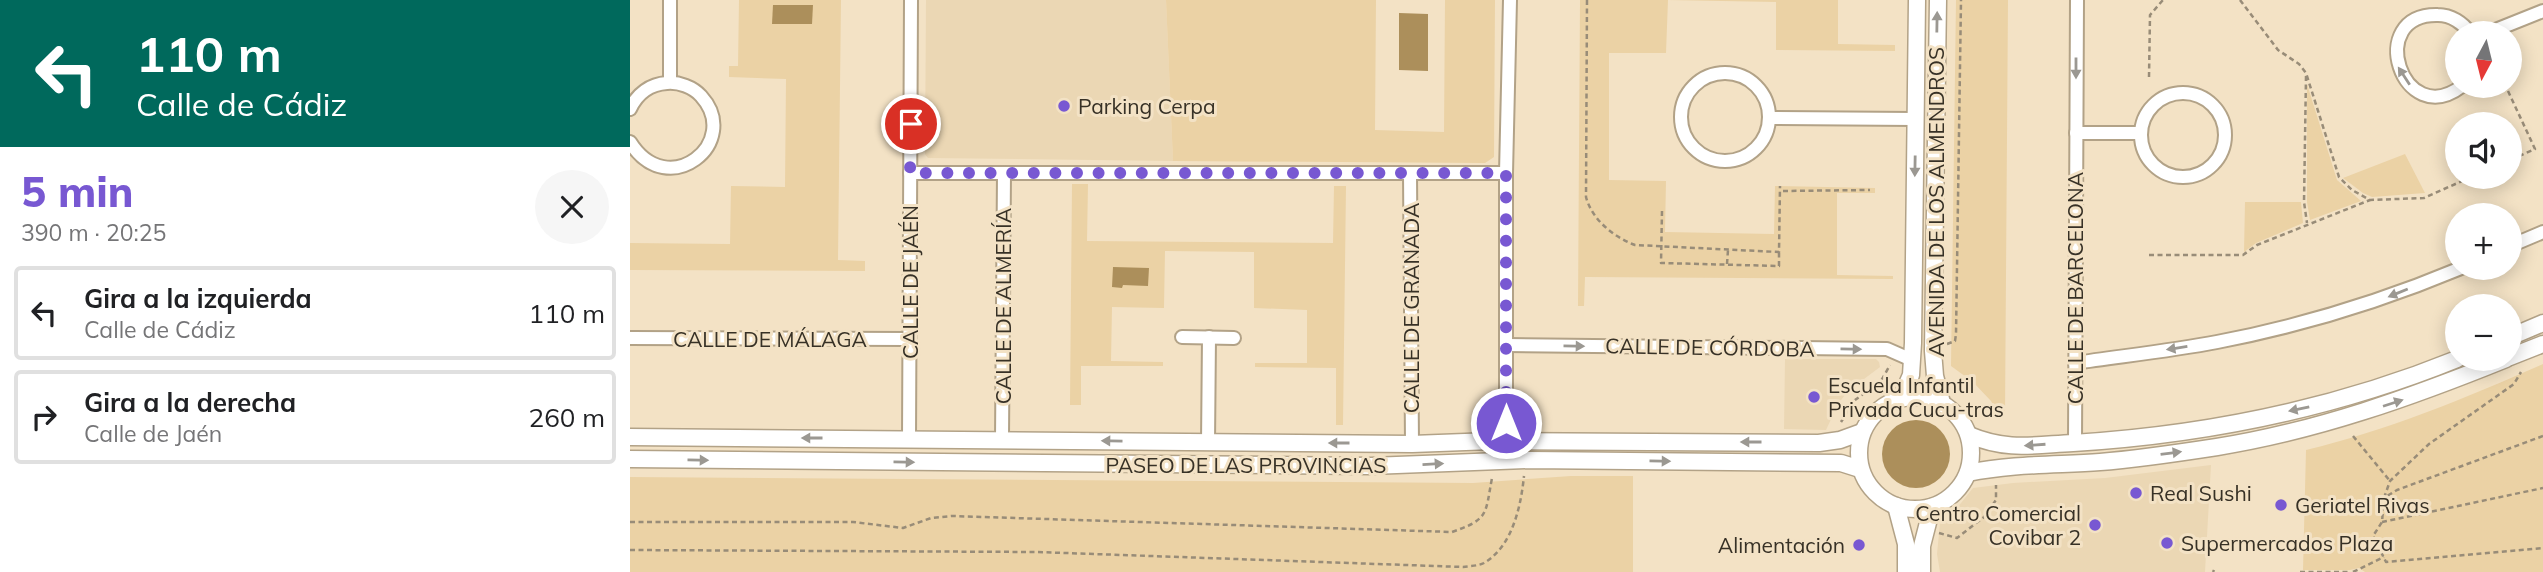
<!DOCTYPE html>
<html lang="es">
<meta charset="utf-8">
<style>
:root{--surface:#fff;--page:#f6f6f6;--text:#202124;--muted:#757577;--line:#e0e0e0;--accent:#7858d2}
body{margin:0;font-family:Mulish,sans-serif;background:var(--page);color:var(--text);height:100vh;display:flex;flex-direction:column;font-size:26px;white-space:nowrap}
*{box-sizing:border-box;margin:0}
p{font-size:23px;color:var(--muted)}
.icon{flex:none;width:38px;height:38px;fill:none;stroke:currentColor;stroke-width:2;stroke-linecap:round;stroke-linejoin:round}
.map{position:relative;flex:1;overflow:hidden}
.drawer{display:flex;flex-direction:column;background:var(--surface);width:630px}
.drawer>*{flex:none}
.top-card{background:#00695c;color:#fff;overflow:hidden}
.needle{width:46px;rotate:187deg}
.tools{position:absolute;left:1815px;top:21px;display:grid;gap:14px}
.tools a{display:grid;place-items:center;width:77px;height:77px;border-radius:50%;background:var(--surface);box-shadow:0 4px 18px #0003;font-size:35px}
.pin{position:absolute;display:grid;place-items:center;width:60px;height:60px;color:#fff;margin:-30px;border:4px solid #fff;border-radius:50%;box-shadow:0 2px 7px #0007}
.me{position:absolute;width:77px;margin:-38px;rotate:0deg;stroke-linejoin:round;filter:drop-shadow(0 0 5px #0008)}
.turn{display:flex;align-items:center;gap:24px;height:147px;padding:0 21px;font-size:32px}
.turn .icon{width:91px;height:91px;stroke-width:2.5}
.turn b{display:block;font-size:49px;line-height:60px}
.round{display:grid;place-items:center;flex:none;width:74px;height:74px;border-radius:37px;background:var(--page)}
.headline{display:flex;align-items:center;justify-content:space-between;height:119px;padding:0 21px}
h1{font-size:42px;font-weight:800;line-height:52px;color:var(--accent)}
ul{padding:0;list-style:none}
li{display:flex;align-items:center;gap:21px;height:94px;margin:0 14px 10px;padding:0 7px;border:4px solid var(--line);border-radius:7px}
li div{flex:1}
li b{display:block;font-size:26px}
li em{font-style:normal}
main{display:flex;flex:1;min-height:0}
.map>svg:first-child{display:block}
.built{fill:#ebd7b4}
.green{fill:#ebd2a5}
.water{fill:#ac8f5b}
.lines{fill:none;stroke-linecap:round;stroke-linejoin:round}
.minor-casing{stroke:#b2a287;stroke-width:16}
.tertiary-casing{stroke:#b2a287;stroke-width:19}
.path{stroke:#988c78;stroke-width:2.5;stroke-dasharray:5 3.5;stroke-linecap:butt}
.minor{stroke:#fff;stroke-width:12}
.tertiary{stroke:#fff;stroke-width:16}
.oneway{fill:#9b9892}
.route{stroke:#7858d2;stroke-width:12;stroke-dasharray:0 21.6}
.poi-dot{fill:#7858d2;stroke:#f3e2c5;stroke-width:2.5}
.labels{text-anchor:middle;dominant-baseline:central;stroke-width:6;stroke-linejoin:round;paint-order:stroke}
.poi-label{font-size:21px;fill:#373126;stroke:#f3e2c5;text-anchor:start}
.street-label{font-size:21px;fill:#373126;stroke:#f3e2c5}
</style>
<main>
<section class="drawer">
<div class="top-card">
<div class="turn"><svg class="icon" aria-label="left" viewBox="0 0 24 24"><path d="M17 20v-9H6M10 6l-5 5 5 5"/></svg><div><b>110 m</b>Calle de Cádiz</div></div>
</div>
<div class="headline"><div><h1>5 min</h1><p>390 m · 20:25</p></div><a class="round"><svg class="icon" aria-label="close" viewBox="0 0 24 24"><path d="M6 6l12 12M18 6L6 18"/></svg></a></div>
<ul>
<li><svg class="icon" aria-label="left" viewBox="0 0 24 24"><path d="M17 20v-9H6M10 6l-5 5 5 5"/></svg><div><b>Gira a la izquierda</b><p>Calle de Cádiz</p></div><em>110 m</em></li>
<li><svg class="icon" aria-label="right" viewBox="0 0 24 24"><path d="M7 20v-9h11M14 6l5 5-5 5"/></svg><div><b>Gira a la derecha</b><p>Calle de Jaén</p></div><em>260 m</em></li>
</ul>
</section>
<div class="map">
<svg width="1913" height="572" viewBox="0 0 1913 572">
<rect width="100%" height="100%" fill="#f3e2c5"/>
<!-- built -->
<g class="built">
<polygon points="296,0 536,0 543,161 298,158 295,154"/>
<polygon points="1155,359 1246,359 1249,362 1250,367 1218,391 1208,404 1196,430 1154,429"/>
<polygon points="1581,465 1575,572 1310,572 1307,554 1310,523 1327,508 1343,488 1383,483 1475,478"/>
</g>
<!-- green -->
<g class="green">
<polygon points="109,0 211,0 208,260 235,261 235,271 0,270 0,243 100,244 101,186 155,187 156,79 99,77 99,66 108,66"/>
<polygon points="536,0 746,0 745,130 814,132 815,0 865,0 864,157 855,163 543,161"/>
<polygon points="950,0 1208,0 1208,44 1265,45 1265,51 1146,50 1146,2 1038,0 1036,53 979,53 979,180 1036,181 1035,232 1144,234 1145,186 1245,188 1245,193 1207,193 1207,275 1263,276 1263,279 955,277 954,306 948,306"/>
<polygon points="1326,0 1378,0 1375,414 1368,414 1361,401 1343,382 1321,366"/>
<polygon points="1677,84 1707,180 1731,201 1680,220 1677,202"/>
<polygon points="1775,154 1795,193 1742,197 1733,193 1713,178"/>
<polygon points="442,184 458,184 457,241 703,243 704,186 716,186 713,425 706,425 706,368 625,367 625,363 677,363 677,310 624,308 624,252 535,251 534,308 482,307 481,361 533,362 533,366 451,366 451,405 440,405"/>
<polygon points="1615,202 1671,202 1673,223 1626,243 1614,252"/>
<path d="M1913 364V572H1735L1729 568 1720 570H1673L1676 450C1758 430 1836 398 1913 364Z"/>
<polygon points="941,476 1003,476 1003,572 0,572 0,477 843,483"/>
</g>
<!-- water -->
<g class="water">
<polygon points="143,5 183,5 182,24 142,24"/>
<polygon points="769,13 798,14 798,71 769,70"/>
<polygon points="483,267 519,268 518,286 493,285 492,288 482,287"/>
<circle cx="1286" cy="454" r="34"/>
</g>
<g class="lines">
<!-- minor casing -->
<g class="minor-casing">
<g id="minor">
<polyline points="1858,33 1913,11"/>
<circle cx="1095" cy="117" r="44"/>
<polyline points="40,82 40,0"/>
<path d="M1832 86C1772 132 1734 13 1808 15 1821 15 1833 23 1840 33"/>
<circle cx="1553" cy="135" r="42"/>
<path d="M0 109C7 94 20 84 37 83 49 82 63 87 71 96 113 142 38 203 0 142"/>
<polyline points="1139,118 1285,119"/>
<polyline points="1446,133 1510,133"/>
<polyline points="280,173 876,173"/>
<polyline points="780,173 782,444"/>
<polyline points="1880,246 1913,232"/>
<polyline points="552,337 604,338"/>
<polyline points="0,338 279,339"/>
<polyline points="876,345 1257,349 1282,360"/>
<path d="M1445 363C1492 356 1540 351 1587 342 1671 326 1752 301 1831 268"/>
<polyline points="279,439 281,0"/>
<polyline points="372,439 374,173"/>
<polyline points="876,441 876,173 880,0"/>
<polyline points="578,443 579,337"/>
<polyline points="1445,443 1447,0"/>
</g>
</g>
<!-- tertiary casing -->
<g class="tertiary-casing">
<g id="tertiary">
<polyline points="1308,0 1303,351 1305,376 1312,403"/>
<polyline points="1880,337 1913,323"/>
<polyline points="1880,357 1913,344"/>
<circle cx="1285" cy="453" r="56"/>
<polyline points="1271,398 1281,375 1283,343 1287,0"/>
<path d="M1339 435C1377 451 1403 445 1443 443 1574 435 1706 408 1827 359"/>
<polyline points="0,437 782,444 862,441 1189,443 1210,440 1232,432"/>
<polyline points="0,459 741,466 899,460 1211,463 1230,469"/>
<path d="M1338 473C1381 464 1426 465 1470 462 1509 459 1548 453 1587 447 1687 431 1782 397 1876 359"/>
<polyline points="1266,506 1276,544 1276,572"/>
<polyline points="1292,572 1292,546 1302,507"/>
</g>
</g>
<!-- path -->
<g class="path">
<path d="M957 0 956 197C962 220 984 237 1005 245L1149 252 1150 186"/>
<polyline points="1610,0 1648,50 1669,64 1676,73 1709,177 1722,190 1740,200 1794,198 1841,177"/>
<polyline points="1676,76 1674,202 1677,223"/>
<polyline points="1519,77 1520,15 1533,0"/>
<polyline points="1878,91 1905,149 1880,160"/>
<polyline points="1153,191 1240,190"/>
<polyline points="1032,211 1031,263 1149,266 1149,252"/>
<polyline points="1519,255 1613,255 1627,245 1740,200"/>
<polyline points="1097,264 1098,250"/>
<polyline points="1317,344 1325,341 1326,334 1331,0"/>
<polyline points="1211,422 1225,400 1251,381 1260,365"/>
<polyline points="1723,436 1760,481"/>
<polyline points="1913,436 1767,490 1754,498 1752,522 1743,536 1756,562 1913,548"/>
<polyline points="1754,498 1760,481 1799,444 1884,384 1891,372"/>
<path d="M0 522H223L273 528 301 518 322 516 822 532C859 519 855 515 862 478"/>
<polyline points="1752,522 1913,488"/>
<polyline points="1309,533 1327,538 1354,517 1366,500 1366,485"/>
<path d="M0 550 407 552 833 567C840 566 848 566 854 563 883 546 891 505 894 476"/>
<polyline points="1583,572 1584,570"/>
<polyline points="1670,572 1721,572"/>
<polyline points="1723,572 1754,557"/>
</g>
<!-- minor -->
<use href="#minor" class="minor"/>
<!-- tertiary -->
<use href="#tertiary" class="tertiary"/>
</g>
<!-- one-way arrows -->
<defs><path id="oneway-solid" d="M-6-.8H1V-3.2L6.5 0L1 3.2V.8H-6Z" transform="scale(1.75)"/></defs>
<g class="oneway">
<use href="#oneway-solid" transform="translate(1307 22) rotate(-89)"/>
<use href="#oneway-solid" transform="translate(1446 68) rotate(90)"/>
<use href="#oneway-solid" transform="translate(1774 76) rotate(-123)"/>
<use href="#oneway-solid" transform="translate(1285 166) rotate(91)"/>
<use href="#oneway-solid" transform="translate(1768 293) rotate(158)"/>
<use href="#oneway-solid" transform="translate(944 346) rotate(1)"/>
<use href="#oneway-solid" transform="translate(1547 348) rotate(171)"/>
<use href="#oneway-solid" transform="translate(1221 349) rotate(1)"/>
<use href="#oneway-solid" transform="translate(1763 403) rotate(-18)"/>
<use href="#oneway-solid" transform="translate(1669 409) rotate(168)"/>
<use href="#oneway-solid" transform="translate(182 438) rotate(-180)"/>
<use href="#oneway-solid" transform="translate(482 441) rotate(-179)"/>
<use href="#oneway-solid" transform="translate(1121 442) rotate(-180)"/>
<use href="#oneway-solid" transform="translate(709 443) rotate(-180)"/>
<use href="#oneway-solid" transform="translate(1405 445) rotate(176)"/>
<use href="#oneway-solid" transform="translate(1541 453) rotate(-7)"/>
<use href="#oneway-solid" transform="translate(68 460) rotate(1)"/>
<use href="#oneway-solid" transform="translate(1030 461) rotate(1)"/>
<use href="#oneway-solid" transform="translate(274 462) rotate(1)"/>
<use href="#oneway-solid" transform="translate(803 464) rotate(-3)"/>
</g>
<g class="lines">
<!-- route -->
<polyline class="route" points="281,124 280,173 876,173 876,423"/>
</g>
<!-- markers -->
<g class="poi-dot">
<circle cx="434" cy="106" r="7"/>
<circle cx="1184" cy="397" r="7"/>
<circle cx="1506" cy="493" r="7"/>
<circle cx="1651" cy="505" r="7"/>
<circle cx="1465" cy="525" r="7"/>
<circle cx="1537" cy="543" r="7"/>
<circle cx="1229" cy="545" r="7"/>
</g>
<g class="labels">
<!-- poi labels -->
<g class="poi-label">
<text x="448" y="106">Parking Cerpa</text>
<text x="1198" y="385">Escuela Infantil<tspan x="1198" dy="24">Privada Cucu-tras</tspan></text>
<text x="1520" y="493">Real Sushi</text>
<text x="1665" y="505">Geriatel Rivas</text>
<text x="1451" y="513" text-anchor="end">Centro Comercial<tspan x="1451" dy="24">Covibar 2</tspan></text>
<text x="1551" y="543">Supermercados Plaza</text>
<text x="1215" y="545" text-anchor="end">Alimentación</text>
</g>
<!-- street labels -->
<g class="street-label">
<text transform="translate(1306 202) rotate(-90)">AVENIDA DE LOS ALMENDROS</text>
<text transform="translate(280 282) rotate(-90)">CALLE DE JAÉN</text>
<text transform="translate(1445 288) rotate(-90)">CALLE DE BARCELONA</text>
<text transform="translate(373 306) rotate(-90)">CALLE DE ALMERÍA</text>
<text transform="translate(781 308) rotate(-90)">CALLE DE GRANADA</text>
<text x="140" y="339">CALLE DE MÁLAGA</text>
<text transform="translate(1080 347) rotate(1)">CALLE DE CÓRDOBA</text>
<text x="616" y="465">PASEO DE LAS PROVINCIAS</text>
</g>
</g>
</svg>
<div class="tools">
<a><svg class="needle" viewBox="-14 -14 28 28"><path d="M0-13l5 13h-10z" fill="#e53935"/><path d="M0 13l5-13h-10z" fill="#757577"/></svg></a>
<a><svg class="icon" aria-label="sound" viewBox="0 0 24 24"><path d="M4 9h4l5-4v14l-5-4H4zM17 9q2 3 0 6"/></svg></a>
<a>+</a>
<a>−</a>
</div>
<div class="pin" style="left:281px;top:124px;background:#d93025"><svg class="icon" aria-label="arrive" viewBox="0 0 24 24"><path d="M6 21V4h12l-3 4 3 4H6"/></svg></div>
<svg class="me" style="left:876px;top:423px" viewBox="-20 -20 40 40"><circle r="17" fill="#7858d2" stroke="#fff" stroke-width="3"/><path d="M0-11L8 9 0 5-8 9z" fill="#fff"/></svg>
</div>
</main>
